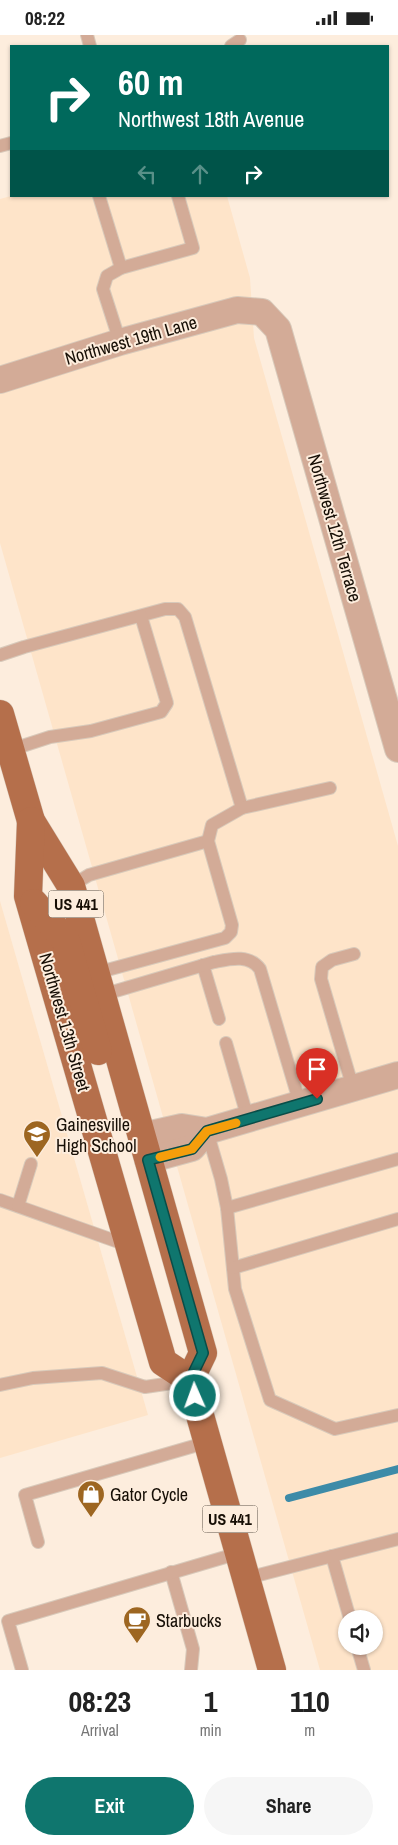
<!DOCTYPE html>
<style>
:root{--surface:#fff;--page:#f6f6f6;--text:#222;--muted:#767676;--accent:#0f766e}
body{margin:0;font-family:"Archivo Narrow",sans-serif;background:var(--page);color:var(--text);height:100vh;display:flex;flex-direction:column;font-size:19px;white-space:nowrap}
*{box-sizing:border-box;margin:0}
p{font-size:16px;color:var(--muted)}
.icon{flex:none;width:28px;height:28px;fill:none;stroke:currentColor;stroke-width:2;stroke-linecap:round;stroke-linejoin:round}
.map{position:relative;height:1635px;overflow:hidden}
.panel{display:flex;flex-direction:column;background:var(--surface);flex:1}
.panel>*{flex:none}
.hud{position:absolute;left:10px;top:10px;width:379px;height:152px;border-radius:0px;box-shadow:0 1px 4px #0004;background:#00695c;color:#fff;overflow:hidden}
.tools{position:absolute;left:338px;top:1575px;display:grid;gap:10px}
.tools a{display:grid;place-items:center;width:45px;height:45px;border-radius:50%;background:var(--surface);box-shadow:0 1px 4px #0004;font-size:25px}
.pin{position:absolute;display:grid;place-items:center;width:42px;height:42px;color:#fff;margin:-51px -21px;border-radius:50% 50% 50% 0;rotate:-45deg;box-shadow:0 0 5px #0007}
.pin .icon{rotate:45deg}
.me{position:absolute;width:55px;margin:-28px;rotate:358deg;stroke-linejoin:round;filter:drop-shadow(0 0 4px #0008)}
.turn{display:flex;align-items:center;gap:18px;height:105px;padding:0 25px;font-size:22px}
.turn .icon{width:65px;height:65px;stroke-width:2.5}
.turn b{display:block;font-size:35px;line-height:42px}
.lanes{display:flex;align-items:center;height:48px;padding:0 25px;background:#0003;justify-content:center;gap:25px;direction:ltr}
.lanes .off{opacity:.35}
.eta{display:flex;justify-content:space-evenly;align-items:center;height:85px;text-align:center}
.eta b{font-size:30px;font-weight:700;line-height:35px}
.cta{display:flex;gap:10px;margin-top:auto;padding:10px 25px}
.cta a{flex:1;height:58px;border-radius:30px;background:var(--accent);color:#fff;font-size:20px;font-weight:700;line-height:58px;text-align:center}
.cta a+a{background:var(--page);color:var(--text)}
.status{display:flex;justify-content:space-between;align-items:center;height:35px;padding:0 25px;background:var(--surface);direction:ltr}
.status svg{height:14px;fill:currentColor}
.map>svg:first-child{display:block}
.built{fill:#fee4c9;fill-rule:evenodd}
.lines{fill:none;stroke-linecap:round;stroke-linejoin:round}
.stream{stroke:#3d8ba8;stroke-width:8}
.lane-casing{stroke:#d8c9ba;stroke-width:14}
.street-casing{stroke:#d8c9ba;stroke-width:28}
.primary-casing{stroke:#d8c9ba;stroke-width:29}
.lane{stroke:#d3ab97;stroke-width:12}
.street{stroke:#d3ab97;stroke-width:26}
.primary{stroke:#b56f4b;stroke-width:28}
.route-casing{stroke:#0a4d48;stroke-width:12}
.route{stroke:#0f766e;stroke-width:9}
.slow{stroke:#f59e0b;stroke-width:9}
.labels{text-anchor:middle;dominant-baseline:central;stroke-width:4;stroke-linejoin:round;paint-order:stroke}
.shield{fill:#fdeddd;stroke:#5b5146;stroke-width:1}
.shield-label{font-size:16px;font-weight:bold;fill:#160e05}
.street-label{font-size:18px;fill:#160e05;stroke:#fdeddd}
.poi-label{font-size:18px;fill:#160e05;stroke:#fdeddd;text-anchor:start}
</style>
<div class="status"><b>08:22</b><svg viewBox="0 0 49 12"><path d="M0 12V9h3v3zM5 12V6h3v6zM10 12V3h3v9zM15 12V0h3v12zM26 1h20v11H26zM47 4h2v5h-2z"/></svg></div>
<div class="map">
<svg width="398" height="1635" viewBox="0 0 398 1635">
<rect width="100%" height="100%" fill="#fdeddd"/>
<!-- built -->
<g class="built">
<path d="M11 161H227L250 243 254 303 398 811V1635H320L0 508V164ZM346 1584H374V1611H346Z"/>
<polygon points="0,866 148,1380 0,1423"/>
</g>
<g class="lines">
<!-- stream -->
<polyline class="stream" points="289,1463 398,1434"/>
<!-- lane casing -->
<g class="lane-casing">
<g id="lane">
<polyline points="87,0 90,11"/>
<polyline points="231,11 240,5"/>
<polyline points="0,111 11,108"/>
<polyline points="99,161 121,233"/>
<polyline points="120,307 103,254 107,241 121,233 193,213 178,161"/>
<polyline points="0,620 24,612 165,574 178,574 185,582 242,773"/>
<polyline points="10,715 50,702 91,696 161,677 167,668 141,581"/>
<polyline points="71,851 89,840 208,806"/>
<polyline points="203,930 219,984"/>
<polyline points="96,938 225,903 231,897 232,890 208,806 212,790 242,773 330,753"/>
<path d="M102 960 214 927C230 924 249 919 260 934L300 1069"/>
<polyline points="226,1008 248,1084"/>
<polyline points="353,1053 321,944 322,932 332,925 354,919"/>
<polyline points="207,1096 221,1144 227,1173 235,1254 270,1365 335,1394 398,1380"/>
<polyline points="0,1165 127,1210"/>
<polyline points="18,1171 31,1129"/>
<polyline points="227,1173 398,1124"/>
<polyline points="233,1233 398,1184"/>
<polyline points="0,1350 33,1343 102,1338 145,1352 186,1346"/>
<polyline points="38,1507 25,1460 208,1407"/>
<polyline points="332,1521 350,1584"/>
<polyline points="171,1537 193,1614 191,1635"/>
<polyline points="247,1543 398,1504"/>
<polyline points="357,1611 364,1635"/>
<polyline points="22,1635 8,1586 239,1518"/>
</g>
</g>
<!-- street casing -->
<g class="street-casing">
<g id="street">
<polyline points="0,345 120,307 237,275 262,277 278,294 398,714"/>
<polyline points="142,1101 182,1092 207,1096 398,1040"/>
<polyline points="148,1125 192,1113 207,1096"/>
</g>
</g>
<!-- primary casing -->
<g class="primary-casing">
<g id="primary">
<polyline points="0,679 31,786 71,851 203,1318 190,1345 272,1635"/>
<polyline points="31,786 28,861 163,1327 190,1345"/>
<polyline points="34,868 66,906 98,1016"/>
</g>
</g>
<!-- lane -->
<use href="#lane" class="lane"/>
<!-- street -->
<use href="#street" class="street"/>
<!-- primary -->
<use href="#primary" class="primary"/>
</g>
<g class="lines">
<!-- route casing -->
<g class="route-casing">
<polyline id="route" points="195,1361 190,1345 203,1318 148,1125 192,1114 207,1096 317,1064"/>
</g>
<!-- route -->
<use href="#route" class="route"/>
<!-- slow -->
<polyline class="slow" points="160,1122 192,1114 207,1096 236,1088"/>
</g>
<!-- icons -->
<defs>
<g id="school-pin" transform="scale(1.4375)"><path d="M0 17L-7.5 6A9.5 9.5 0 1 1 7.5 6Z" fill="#9d6621" stroke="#fdeddd"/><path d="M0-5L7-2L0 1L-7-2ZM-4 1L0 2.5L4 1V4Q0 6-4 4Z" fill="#fff"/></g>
<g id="shop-pin" transform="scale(1.4375)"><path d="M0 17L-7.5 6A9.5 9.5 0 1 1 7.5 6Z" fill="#9d6621" stroke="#fdeddd"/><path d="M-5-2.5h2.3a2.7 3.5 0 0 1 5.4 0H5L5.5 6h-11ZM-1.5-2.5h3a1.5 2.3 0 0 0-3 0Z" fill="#fff"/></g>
<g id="cafe-pin" transform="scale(1.4375)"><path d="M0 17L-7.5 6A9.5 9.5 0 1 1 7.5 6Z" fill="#9d6621" stroke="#fdeddd"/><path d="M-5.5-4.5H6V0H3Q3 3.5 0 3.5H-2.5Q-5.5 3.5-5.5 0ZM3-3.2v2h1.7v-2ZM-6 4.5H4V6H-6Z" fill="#fff"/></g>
</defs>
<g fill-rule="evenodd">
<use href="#school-pin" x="37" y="1099"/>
<use href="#shop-pin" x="91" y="1459"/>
<use href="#cafe-pin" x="137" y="1585"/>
</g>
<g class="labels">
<!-- shield labels -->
<g class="shield">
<rect x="48.5" y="855.5" width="55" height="27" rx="4"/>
<rect x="202.5" y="1470.5" width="55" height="27" rx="4"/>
</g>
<g class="shield-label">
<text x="76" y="869">US 441</text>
<text x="230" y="1484">US 441</text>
</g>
<!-- street labels -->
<g class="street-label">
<text transform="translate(131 305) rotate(-16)">Northwest 19th Lane</text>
<text transform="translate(335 493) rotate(74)">Northwest 12th Terrace</text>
<text transform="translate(65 987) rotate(74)">Northwest 13th Street</text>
</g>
<!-- poi labels -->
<g class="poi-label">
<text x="56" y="1089">Gainesville<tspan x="56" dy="21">High School</tspan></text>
<text x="110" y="1459">Gator Cycle</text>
<text x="156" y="1585">Starbucks</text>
</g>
</g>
</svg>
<div class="tools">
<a><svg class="icon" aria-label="sound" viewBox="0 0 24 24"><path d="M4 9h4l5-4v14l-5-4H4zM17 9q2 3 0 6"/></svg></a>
</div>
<div class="pin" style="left:317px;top:1064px;background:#d93025"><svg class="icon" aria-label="arrive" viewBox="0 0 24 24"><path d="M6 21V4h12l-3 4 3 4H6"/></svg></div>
<svg class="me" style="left:195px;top:1361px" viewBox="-20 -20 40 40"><circle r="17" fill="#0f766e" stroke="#fff" stroke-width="3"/><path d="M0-11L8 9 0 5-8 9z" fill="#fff"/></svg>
<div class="hud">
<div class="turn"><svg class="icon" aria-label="right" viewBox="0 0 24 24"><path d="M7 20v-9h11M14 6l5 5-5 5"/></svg><div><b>60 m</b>Northwest 18th Avenue</div></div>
<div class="lanes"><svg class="icon off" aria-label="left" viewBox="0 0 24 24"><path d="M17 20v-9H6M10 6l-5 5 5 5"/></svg><svg class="icon off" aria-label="ahead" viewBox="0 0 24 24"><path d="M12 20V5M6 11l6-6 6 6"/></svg><svg class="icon" aria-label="right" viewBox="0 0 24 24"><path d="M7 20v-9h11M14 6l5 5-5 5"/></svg></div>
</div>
</div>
<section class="panel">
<div class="eta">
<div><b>08:23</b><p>Arrival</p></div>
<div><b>1</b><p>min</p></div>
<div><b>110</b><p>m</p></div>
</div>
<div class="cta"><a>Exit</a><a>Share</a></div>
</section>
